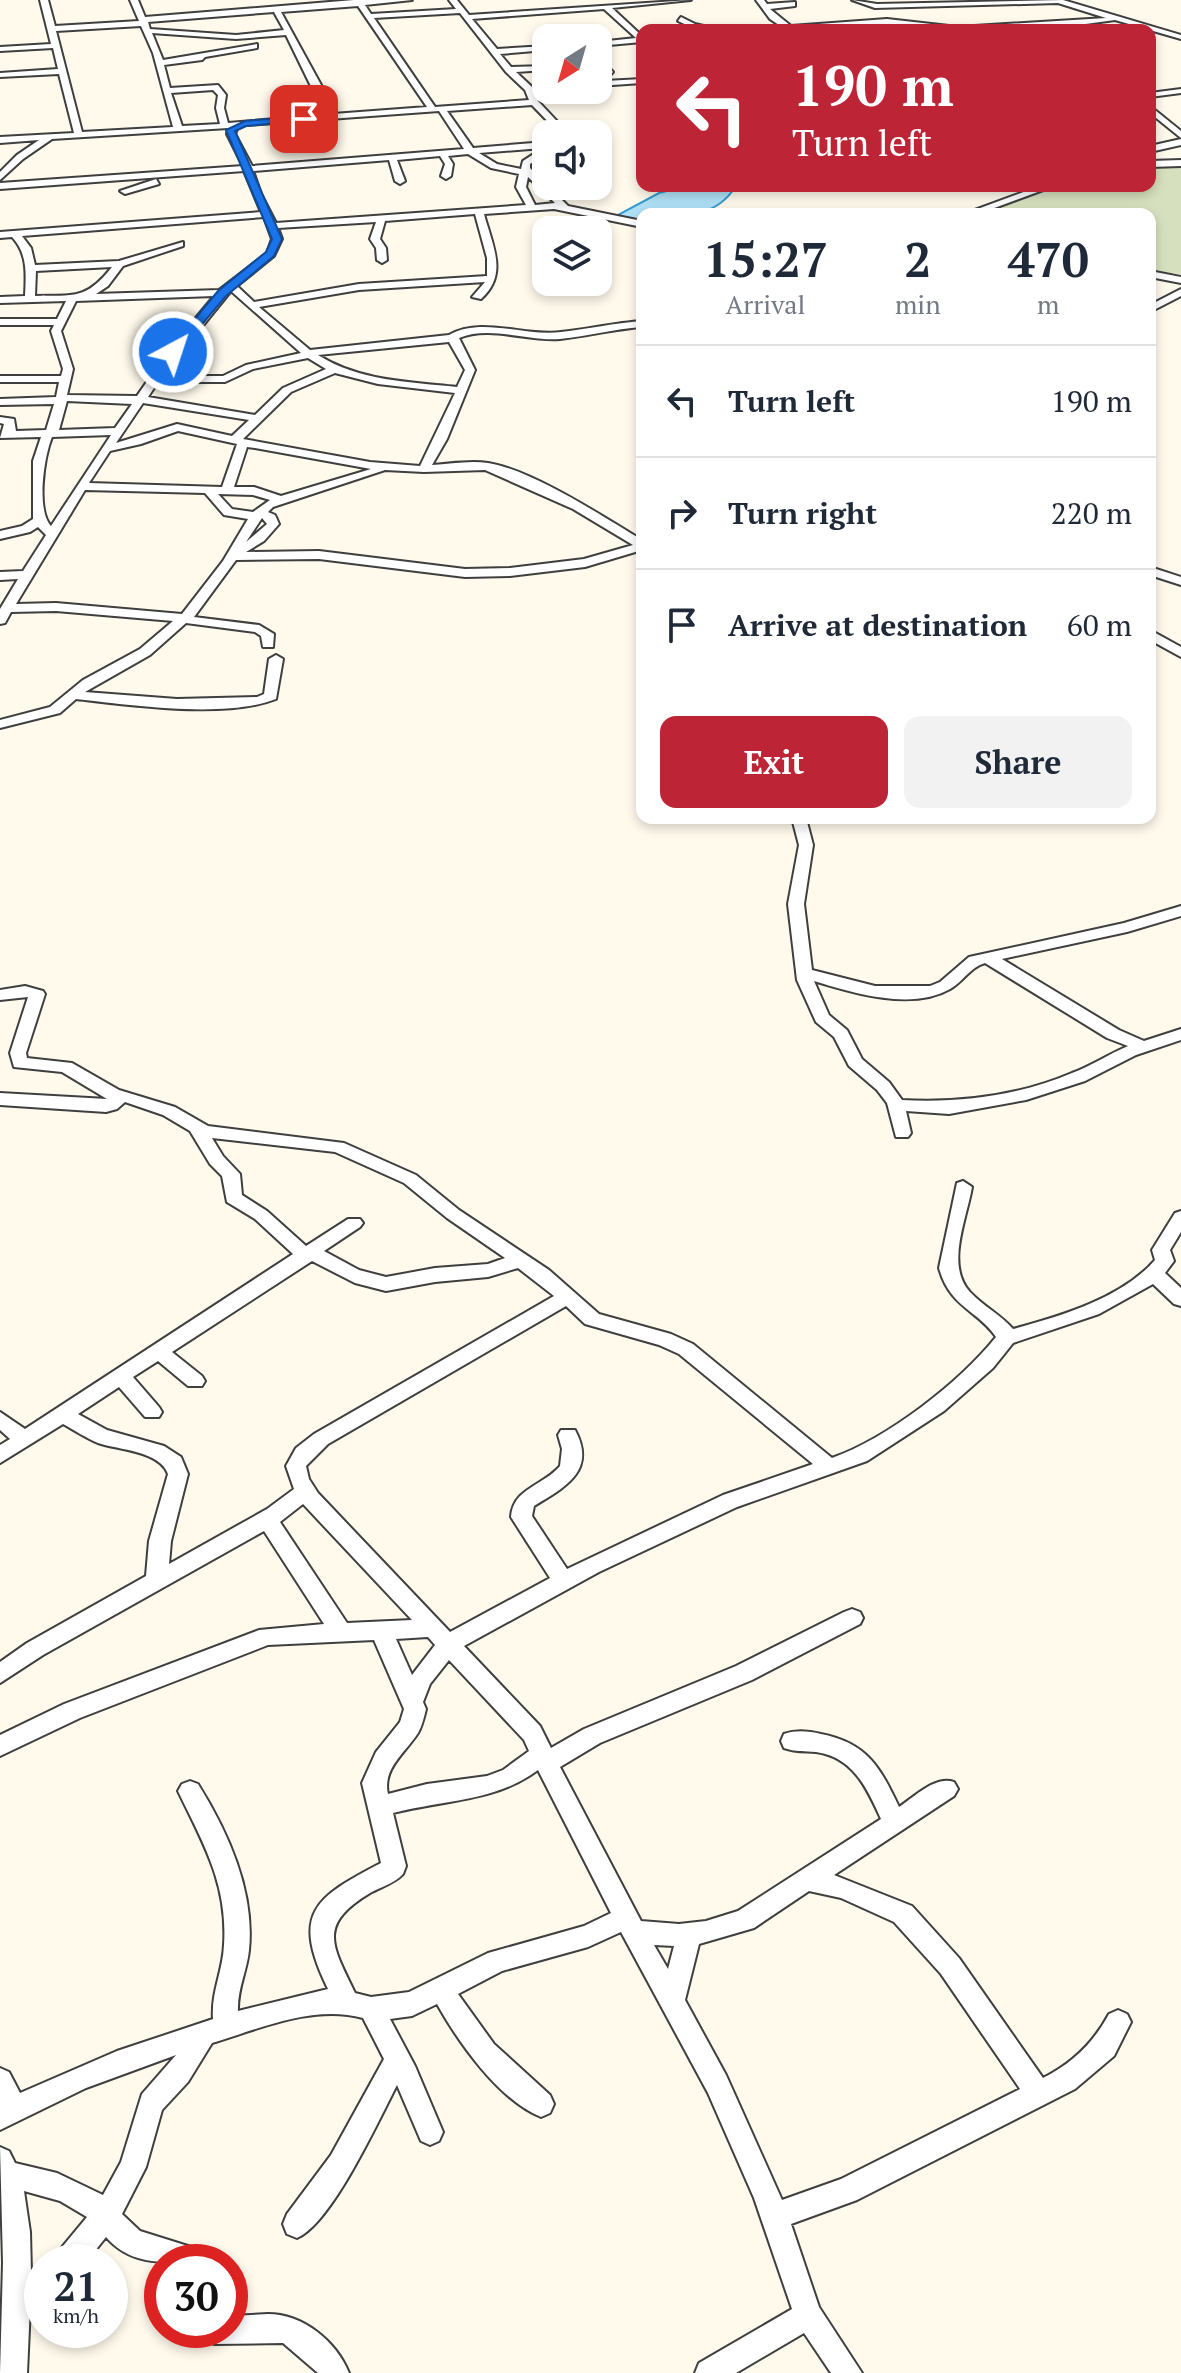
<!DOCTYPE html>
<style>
:root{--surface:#fff;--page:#f2f2f3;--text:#1f2937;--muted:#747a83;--line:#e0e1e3;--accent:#bd2435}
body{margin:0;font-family:"PT Serif",serif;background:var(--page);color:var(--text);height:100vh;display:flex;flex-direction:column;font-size:30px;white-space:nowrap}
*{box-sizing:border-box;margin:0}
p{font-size:26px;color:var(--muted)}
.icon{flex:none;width:44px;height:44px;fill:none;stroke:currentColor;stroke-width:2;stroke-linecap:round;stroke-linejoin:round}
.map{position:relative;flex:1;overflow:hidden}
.drawer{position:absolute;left:636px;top:208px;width:520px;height:616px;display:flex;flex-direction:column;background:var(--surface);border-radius:16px;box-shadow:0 4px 12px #0003}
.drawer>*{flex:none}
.guide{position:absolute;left:636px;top:24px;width:520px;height:168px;border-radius:16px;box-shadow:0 4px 12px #0003;background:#bd2435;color:#fff;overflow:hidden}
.needle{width:52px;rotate:217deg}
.fabs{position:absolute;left:532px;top:24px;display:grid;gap:16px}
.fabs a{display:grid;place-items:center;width:80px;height:80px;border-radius:16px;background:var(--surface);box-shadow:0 4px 12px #0003;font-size:40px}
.speed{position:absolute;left:24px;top:2244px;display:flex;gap:16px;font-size:40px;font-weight:700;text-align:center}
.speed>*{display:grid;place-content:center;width:104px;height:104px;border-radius:50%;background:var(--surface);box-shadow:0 4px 12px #0003;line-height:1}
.speed small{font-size:20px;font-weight:400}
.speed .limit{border:12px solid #d22;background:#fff;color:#111}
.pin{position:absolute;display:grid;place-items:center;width:68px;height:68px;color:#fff;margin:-34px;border-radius:16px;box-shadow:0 4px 12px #0006}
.me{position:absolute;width:88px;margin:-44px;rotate:40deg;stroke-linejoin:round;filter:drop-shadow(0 0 6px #0008)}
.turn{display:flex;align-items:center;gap:28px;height:168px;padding:0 24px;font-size:36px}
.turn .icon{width:104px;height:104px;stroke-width:2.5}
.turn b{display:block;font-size:56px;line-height:68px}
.eta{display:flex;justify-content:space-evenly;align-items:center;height:136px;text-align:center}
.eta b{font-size:48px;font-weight:800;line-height:56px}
.cta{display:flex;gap:16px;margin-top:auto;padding:16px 24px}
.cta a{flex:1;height:92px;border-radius:16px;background:var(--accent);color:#fff;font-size:32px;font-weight:800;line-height:92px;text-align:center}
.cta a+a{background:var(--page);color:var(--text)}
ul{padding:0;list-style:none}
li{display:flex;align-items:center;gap:24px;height:112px;padding:0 24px;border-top:2px solid var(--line)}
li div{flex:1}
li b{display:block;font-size:30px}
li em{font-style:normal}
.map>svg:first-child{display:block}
.cemetery{fill:#d7e0be}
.water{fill:#b0e1f6;stroke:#379bce;stroke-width:2}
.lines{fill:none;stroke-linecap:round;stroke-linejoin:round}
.street-casing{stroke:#3f3f3f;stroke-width:4}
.street{fill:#fff;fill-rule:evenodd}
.route{fill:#1a73e8;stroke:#114b97;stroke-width:2}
</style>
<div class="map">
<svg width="1181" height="2373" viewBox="0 0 1181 2373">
<rect width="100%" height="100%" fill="#fffaec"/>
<!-- cemetery -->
<polygon class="cemetery" points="1181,165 1181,274 1150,271 1150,214 966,214 1044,186 1150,186 1150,166"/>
<!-- water -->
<path class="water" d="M686 186H736C713 222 680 214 642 214V225L616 216 659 193Z"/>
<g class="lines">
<!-- street casing -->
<g class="street-casing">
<g id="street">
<path d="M40 0H48L55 26 139 21 130 0H138L145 17 354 0H412L365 5 371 14 456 9 449 0H457L469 15 691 0 612 8 642 36V42L598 46V42L636 38 604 9 472 19 497 49 546 46V50L500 54 511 67 546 66V70L516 72 532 87 538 101 569 134H560L532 105 447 111 473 148 546 142V154L530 164V168L568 206 642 221V227L554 209 484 214C492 245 509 274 481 299L472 297 485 282 359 290 259 307 310 350 449 335C481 316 526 337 561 332 588 329 614 323 642 321V327C614 329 588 336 560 339 528 342 490 325 459 338L475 370 447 439 432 465C450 464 470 460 488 463 532 470 602 516 642 540V550L585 567 510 576 465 577 319 559 236 560 194 617 259 625 274 634 273 647H263L261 636 255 632 186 623 150 655 85 692 177 699 257 697 264 694 269 659 276 655 283 659 276 699C225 719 131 705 76 699L60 713 0 728V720L50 707 83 680 140 649 173 621 56 611 11 612 5 623 0 624V609L18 579 0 580V572L23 571 46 535 38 527 30 532 0 539V531L22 526 33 519V461L41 437 0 438 4 424 0 423V417L14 419 16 431 46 430 54 404 0 405V399L56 397 59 382H0V376H61L63 369 51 331 54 325H0V319H57L66 301 0 303V297L25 296C26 274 28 254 12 237L0 238V232L261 212 244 171 0 189V183L243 166 227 134 228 128 52 139 23 159 0 180V172L17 155 39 140 0 143V137L74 133 59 74 0 77V73L58 69 53 48 0 51V47L51 44ZM358 6 427 107 333 114 321 85 281 12ZM274 12 284 30 236 35 150 29 148 22ZM460 13 506 72 525 90 529 100 435 107 374 18ZM141 26 153 53 173 127 82 132 56 31ZM152 33 236 39 286 35 325 115 228 123 224 108 226 95 218 85 170 88 164 65 202 60 205 57 257 48V44L163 60ZM213 90 218 95 216 108 220 124 182 126 171 93ZM439 111 464 149 252 166 235 134 237 129 246 125ZM543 148 523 161 521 169 497 164 479 153ZM468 154 491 168 519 174 516 187 526 205 276 223 261 194 253 171 389 160 395 181 400 184 405 181 397 160 440 156 445 164 441 176 446 179 451 176 453 164 448 156ZM528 177 555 203 535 205 526 187ZM475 214 487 258V276L359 284 254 302 237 286 274 256 282 239 278 228 376 222 370 239 376 248 377 260 382 263 387 260 386 248 380 239 385 221ZM264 217 272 239 267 253 219 290 96 294 108 286 123 266 183 246V242L119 261 35 265 31 248 22 236ZM112 267C86 300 74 295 35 296L36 271ZM231 291 301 353 246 365 223 376H162ZM214 296 169 350 137 396 67 395 73 369 61 331 76 301ZM449 342 465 370 457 387C410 382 359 381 318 355ZM308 358 326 369 283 388 255 415 148 397 158 382H225L253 369ZM335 373 378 384 455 393 420 466 370 462 243 439 291 392ZM67 401 132 404 115 428 59 430ZM143 403 249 420 232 436 177 424 116 443ZM178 431 237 444 222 487 89 483 110 451 141 444ZM111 435 51 526C36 510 44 457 52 437ZM247 447 255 448 371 469 281 496 254 487H234ZM385 470 424 472 485 470 573 509 633 545 584 559 510 568 465 569 319 551 246 552 264 541 279 524 275 515 268 512 273 507ZM85 490 205 493 224 515 248 519 223 561 182 614 56 603 16 604ZM218 494 253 495 270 500 253 512 232 509ZM262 518 267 524 246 542Z"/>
<polygon points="756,0 764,0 767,4 795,2 795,6 770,9 791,26 887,19 958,27 1106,18 1058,3 875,8 852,0 877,4 1063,0 1181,35 1181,39 1115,20 1071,26 985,30 945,30 890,24 770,30 782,27 770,19"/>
<polygon points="681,17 695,24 721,30 693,28 678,21"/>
<polygon points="598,55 613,72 605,81 642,79 642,83 598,86 598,78 605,72 598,63"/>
<polygon points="1181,89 1181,93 1150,97 1150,93"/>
<polygon points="1150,106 1181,131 1181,138 1150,113"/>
<polygon points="1181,139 1181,145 1150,152 1150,146"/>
<polygon points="1181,160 1181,166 1150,167 1150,161"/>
<polygon points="156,179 159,184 125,194 120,191"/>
<polygon points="1040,186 1054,186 978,214 964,214"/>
<polygon points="1150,271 1181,277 1181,283 1150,277"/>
<polygon points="1181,289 1181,296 1150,312 1150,305"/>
<polygon points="1150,567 1181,577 1181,585 1150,575"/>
<polygon points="1150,630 1181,647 1181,657 1150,640"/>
<path d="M795 818H810L807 822 813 845 804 904 812 970 875 986H930L940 982 969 957 1124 923 1181 906V916L1127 932 1002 959 1119 1030 1144 1041 1181 1029V1040L1136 1055 1085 1081 1026 1100 949 1114 906 1111 911 1133 908 1137H896L887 1103 877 1090 849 1066 834 1037 816 1022 797 980 788 904 799 845 793 822ZM985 963 1107 1038 1128 1046C1109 1054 1091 1066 1072 1073 1018 1096 960 1103 902 1100L889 1082 862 1059 847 1030 829 1015 814 981C853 993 912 1011 950 989 964 981 970 967 985 963Z"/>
<path d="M25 986 43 991 45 994 26 1053 27 1058 72 1063 119 1090 175 1107 208 1126 344 1143 416 1175 459 1210 549 1270 599 1314 671 1334 693 1344 832 1458C888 1438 959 1383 996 1337 978 1310 950 1308 939 1268L957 1183 963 1181 972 1187C967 1218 945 1265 970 1292 983 1306 1001 1315 1013 1329 1061 1316 1122 1298 1155 1260L1152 1250 1175 1213 1181 1211V1232L1170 1250 1174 1261 1165 1273 1181 1288V1306L1174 1304 1153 1284 1099 1314 1013 1343 993 1368 944 1411 867 1461 737 1507 599 1572 464 1646 540 1726 551 1748 584 1729 736 1666 844 1612 852 1609 860 1612 863 1618 860 1624 752 1680 600 1743 560 1767 641 1921 679 1924 706 1921 738 1911 881 1819C867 1788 853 1757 816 1752 805 1751 795 1752 784 1748L781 1741 784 1734C795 1730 809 1731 821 1734 867 1743 880 1767 899 1807 914 1797 936 1775 954 1782L958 1789 954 1796 834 1875 912 1906 959 1958 1043 2078C1073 2063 1094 2042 1109 2014L1118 2010 1127 2014 1131 2022 1114 2056 1075 2089 857 2200 791 2224 819 2307 862 2373H831L804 2333 736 2373H695L699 2363 792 2309 754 2198 708 2093 621 1932 588 1947 502 1971 458 1994 494 2044 550 2095 554 2104 550 2113 541 2117C499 2100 459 2043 437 2004L412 2016 390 2019 415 2066 443 2132 439 2141 430 2145 421 2141 397 2085C378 2121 332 2223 297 2238L287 2234 283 2224 287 2214 331 2155 384 2059 363 2018C313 2004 259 2029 212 2043L188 2082 162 2110 146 2167 122 2214 140 2231 191 2247 201 2262C166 2262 132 2267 106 2237L86 2262H54L58 2252 87 2217 60 2201 24 2191 30 2232 31 2273 42 2268V2298L30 2306 27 2373H0L3 2263 0 2147 9 2151 15 2163 57 2173 103 2195 121 2162 142 2094 176 2055 86 2088 0 2130V2068L9 2072 20 2093 117 2051 213 2019C211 1992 223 1971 224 1945 228 1884 203 1843 178 1791L182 1784 190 1781 198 1784C228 1832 255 1892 249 1950 247 1971 237 1989 238 2011L328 1989C291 1913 314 1898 381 1863L362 1783 376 1752 400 1722 404 1709 374 1640 268 1645 80 1718 0 1756V1735L64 1704 259 1630 324 1624 264 1531 43 1655 0 1683V1662L27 1643 146 1576 149 1541 168 1474C160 1451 119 1450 98 1443 86 1438 74 1430 63 1424L0 1463V1445L10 1439 0 1430V1412L25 1429 293 1254 255 1219 227 1202 222 1176 210 1164 190 1131 163 1115 125 1102 117 1109 106 1112 0 1105V1093L107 1099 62 1072 14 1067 10 1053 28 997 0 1000V990ZM212 1138 335 1152 404 1183 447 1218 505 1258 488 1264 435 1268 386 1277 359 1270 324 1251 360 1227 363 1223 360 1219H348L306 1246 267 1211 242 1195 240 1174 223 1156ZM312 1261 355 1283 386 1291 435 1282 488 1277 518 1268 554 1296 314 1434 296 1448 286 1466 294 1489 267 1509 169 1564 171 1541 188 1474 181 1457 164 1446 107 1430 78 1414 119 1387 145 1417H159L162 1412 159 1407 133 1377 158 1361 188 1386H202L205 1381 202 1376 172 1352ZM566 1306 585 1324 659 1345 679 1354 813 1464 723 1495 567 1569 532 1516 534 1506C565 1487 597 1471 575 1430H561L558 1435 562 1449 560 1466C543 1486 513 1488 511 1517L550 1578 450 1632 318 1493 309 1479 306 1466 328 1444ZM303 1504 304 1505 412 1620 347 1623 280 1522ZM428 1637 435 1645 412 1675 396 1639ZM449 1660 524 1740 529 1751 503 1770 487 1776 427 1784 388 1794C382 1769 405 1753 418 1733 422 1726 424 1717 426 1709L423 1702 430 1684ZM538 1770 611 1913 584 1926 488 1953 409 1992 371 1997 355 1993C332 1945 317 1925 370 1893 381 1887 395 1883 403 1874L406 1866 393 1813C443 1800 495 1802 538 1770ZM809 1891 841 1898 894 1922 941 1974 1020 2089 841 2179 782 2200 726 2075 685 2000 699 1944 754 1928ZM654 1945 674 1946 668 1969Z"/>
<path d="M268 2314C303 2314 336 2341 349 2373H318L283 2343 214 2344 204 2340 200 2330H230V2316Z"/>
</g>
</g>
<!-- street -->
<use href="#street" class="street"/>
</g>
<!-- route -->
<polygon class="route" points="304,116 307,121 246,126 235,131 282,239 274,256 226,296 177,354 169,354 169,350 218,291 266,252 272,239 226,130 245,121"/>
</svg>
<div class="fabs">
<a><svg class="needle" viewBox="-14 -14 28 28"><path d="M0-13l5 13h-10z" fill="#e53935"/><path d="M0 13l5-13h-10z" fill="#747a83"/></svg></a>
<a><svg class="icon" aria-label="sound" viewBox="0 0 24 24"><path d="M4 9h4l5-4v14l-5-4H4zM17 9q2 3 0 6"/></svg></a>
<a><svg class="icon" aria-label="layers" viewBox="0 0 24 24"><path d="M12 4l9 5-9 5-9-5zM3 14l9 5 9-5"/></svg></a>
</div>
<div class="speed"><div>21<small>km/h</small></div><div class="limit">30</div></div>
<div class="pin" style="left:304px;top:119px;background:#d93025"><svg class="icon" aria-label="arrive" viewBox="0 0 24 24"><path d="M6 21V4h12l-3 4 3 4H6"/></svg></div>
<svg class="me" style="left:173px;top:352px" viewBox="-20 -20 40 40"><circle r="17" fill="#1a73e8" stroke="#fff" stroke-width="3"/><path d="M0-11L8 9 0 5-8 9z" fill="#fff"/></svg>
<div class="guide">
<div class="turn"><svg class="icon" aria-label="left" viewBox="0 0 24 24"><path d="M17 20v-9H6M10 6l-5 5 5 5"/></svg><div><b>190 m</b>Turn left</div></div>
</div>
<section class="drawer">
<div class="eta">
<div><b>15:27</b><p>Arrival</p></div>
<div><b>2</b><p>min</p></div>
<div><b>470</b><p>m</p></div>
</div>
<ul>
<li><svg class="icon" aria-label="left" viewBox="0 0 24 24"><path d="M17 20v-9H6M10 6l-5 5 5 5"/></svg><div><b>Turn left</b></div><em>190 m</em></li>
<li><svg class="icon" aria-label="right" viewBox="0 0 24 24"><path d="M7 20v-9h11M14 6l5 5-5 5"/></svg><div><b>Turn right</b></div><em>220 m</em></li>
<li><svg class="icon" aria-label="arrive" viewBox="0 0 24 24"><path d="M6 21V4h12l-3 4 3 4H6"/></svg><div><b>Arrive at destination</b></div><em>60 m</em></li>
</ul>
<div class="cta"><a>Exit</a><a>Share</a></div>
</section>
</div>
